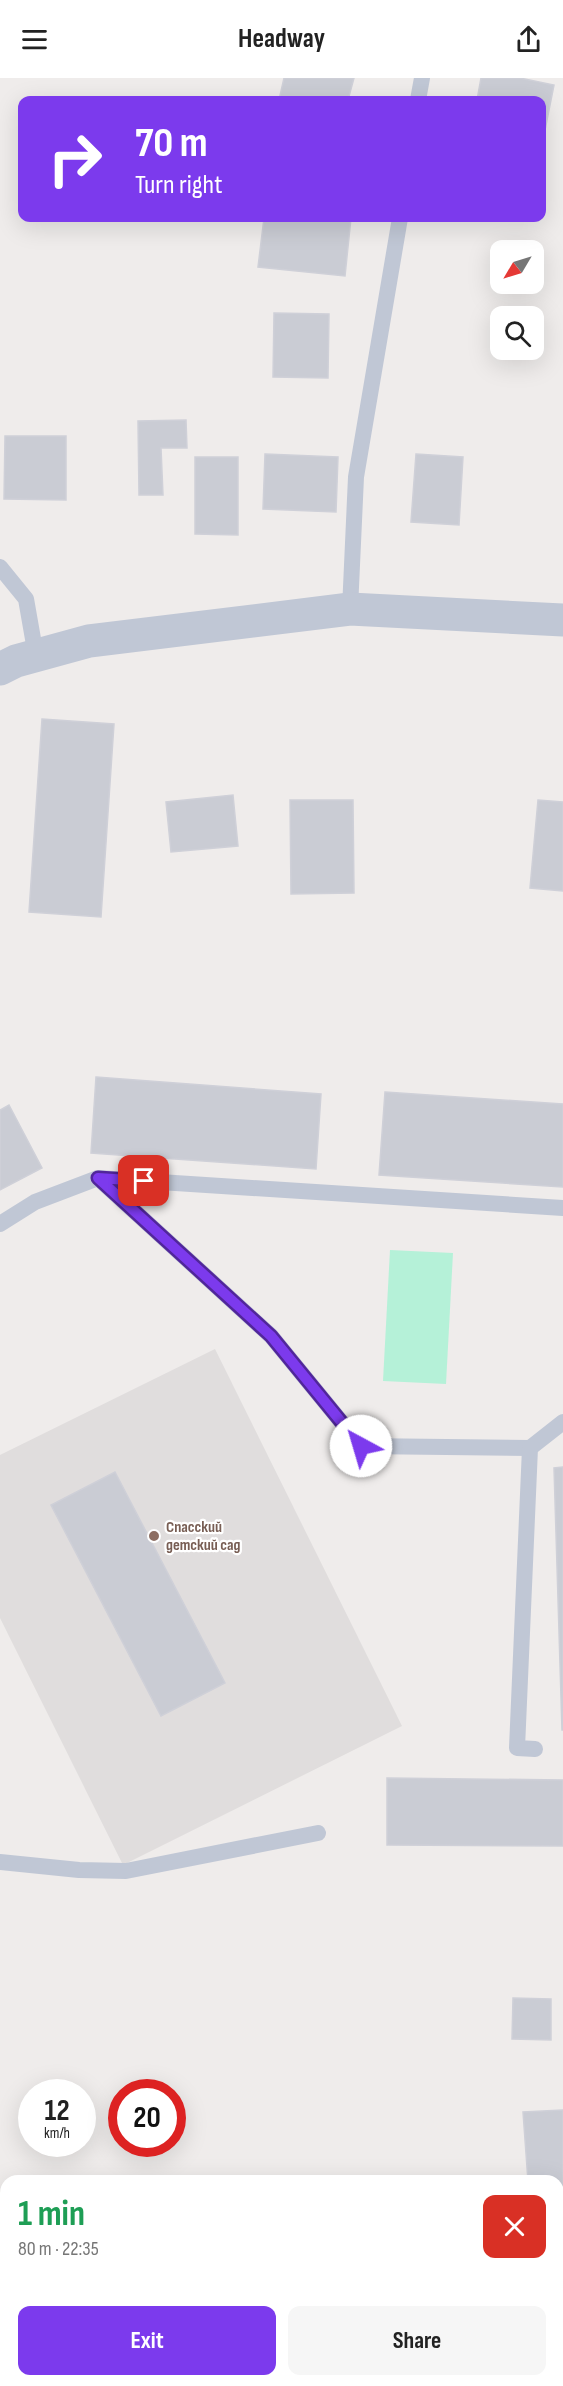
<!DOCTYPE html>
<meta charset="utf-8">
<style>
:root{--surface:#fff;--page:#f6f6f6;--text:#222;--muted:#767676;--accent:#7c3aed}
body{margin:0;font-family:"Sofia Sans Condensed",sans-serif;background:var(--page);color:var(--text);height:100vh;display:flex;flex-direction:column;font-size:22px;white-space:nowrap}
*{box-sizing:border-box;margin:0}
p{font-size:20px;color:var(--muted)}
.icon{flex:none;width:33px;height:33px;fill:none;stroke:currentColor;stroke-width:2;stroke-linecap:round;stroke-linejoin:round}
.map{position:relative;flex:1;overflow:hidden}
.details{position:absolute;left:0px;top:2097px;width:564px;height:212px;display:flex;flex-direction:column;background:var(--surface);border-radius:18px 18px 0 0;box-shadow:0 6px 24px #0002}
.details>*{flex:none}
.hud{position:absolute;left:18px;top:18px;width:528px;height:126px;border-radius:12px;box-shadow:0 6px 24px #0002;background:#7c3aed;color:#fff;overflow:hidden}
.needle{width:39px;rotate:232deg}
.tools{position:absolute;left:490px;top:162px;display:grid;gap:12px}
.tools a{display:grid;place-items:center;width:54px;height:54px;border-radius:12px;background:var(--surface);box-shadow:0 6px 24px #0002;font-size:30px}
.speed{position:absolute;left:18px;top:2001px;display:flex;gap:12px;font-size:30px;font-weight:700;text-align:center}
.speed>*{display:grid;place-content:center;width:78px;height:78px;border-radius:50%;background:var(--surface);box-shadow:0 6px 24px #0002;line-height:1}
.speed small{font-size:15px;font-weight:400}
.speed .limit{border:9px solid #d22;background:#fff;color:#111}
.pin{position:absolute;display:grid;place-items:center;width:51px;height:51px;color:#fff;margin:-26px;border-radius:12px;box-shadow:0 3px 9px #0006}
.me{position:absolute;width:66px;margin:-33px;rotate:321deg;stroke-linejoin:round;filter:drop-shadow(0 0 4px #0008)}
.turn{display:flex;align-items:center;gap:21px;height:126px;padding:0 18px;font-size:27px}
.turn .icon{width:78px;height:78px;stroke-width:2.5}
.turn b{display:block;font-size:42px;line-height:51px}
.round{display:grid;place-items:center;flex:none;width:63px;height:63px;border-radius:12px;background:var(--page)}
.overview{display:flex;align-items:center;justify-content:space-between;height:102px;padding:0 18px}
h1{font-size:36px;font-weight:700;line-height:45px;color:#1e9e55}
.primary-button{display:flex;gap:12px;margin-top:auto;padding:12px 18px}
.primary-button a{flex:1;height:69px;border-radius:12px;background:var(--accent);color:#fff;font-size:24px;font-weight:700;line-height:69px;text-align:center}
.primary-button a+a{background:var(--page);color:var(--text)}
header{display:flex;justify-content:space-between;align-items:center;height:78px;padding:0 18px;background:var(--surface);font-size:27px;font-weight:700}
.map>svg:first-child{display:block}
.education{fill:#e0dddd}
.green{fill:#b5f1d8}
.building{fill:#caccd4;stroke:#cfd0d8;stroke-width:1.5}
.lines{fill:none;stroke-linecap:round;stroke-linejoin:round}
.lane{stroke:#c0c7d5;stroke-width:16}
.street{stroke:#c0c7d5;stroke-width:33}
.route-casing{stroke:#51269a;stroke-width:15}
.route{stroke:#7c3aed;stroke-width:10}
.education-dot{fill:#8d6e63;stroke:#fff;stroke-width:2}
.labels{text-anchor:middle;dominant-baseline:central;stroke-width:4.5;stroke-linejoin:round;paint-order:stroke}
.education-label{font-size:16px;font-weight:bold;fill:#785e54;stroke:#fff;text-anchor:start}
</style>
<header><svg class="icon" aria-label="menu" viewBox="0 0 24 24"><path d="M4 6h16M4 12h16M4 18h16"/></svg>Headway<svg class="icon" aria-label="share" viewBox="0 0 24 24"><path d="M12 15V3M7 8l5-5 5 5M5 13v7h14v-7"/></svg></header>
<div class="map">
<svg width="563" height="2308" viewBox="0 0 563 2308">
<rect width="100%" height="100%" fill="#efeceb"/>
<!-- education -->
<polygon class="education" points="215,1271 402,1648 123,1787 0,1540 0,1377"/>
<!-- green -->
<polygon class="green" points="390,1172 453,1175 446,1306 383,1303"/>
<!-- building -->
<g class="building">
<polygon points="284,0 354,0 348,22 279,22"/>
<polygon points="481,0 520,0 554,7 542,67 542,22 477,22"/>
<polygon points="264,140 351,140 345,198 258,189"/>
<polygon points="274,235 329,236 328,300 273,299"/>
<polygon points="186,342 187,370 161,370 163,417 139,417 138,343"/>
<polygon points="5,358 66,358 66,422 4,421"/>
<polygon points="265,376 338,379 336,434 263,431"/>
<polygon points="416,376 463,379 459,447 411,444"/>
<polygon points="195,379 238,379 238,457 195,456"/>
<polygon points="42,641 114,646 101,839 29,834"/>
<polygon points="233,717 238,768 171,774 166,724"/>
<polygon points="290,722 353,722 354,815 291,816"/>
<polygon points="538,722 563,724 563,813 530,810"/>
<polygon points="96,999 321,1016 316,1091 91,1075"/>
<polygon points="385,1014 563,1026 563,1109 379,1097"/>
<polygon points="9,1027 42,1090 0,1112 0,1032"/>
<polygon points="563,1389 563,1652 562,1652 554,1390"/>
<polygon points="115,1394 225,1605 161,1638 51,1427"/>
<polygon points="387,1700 563,1702 563,1768 387,1767"/>
<polygon points="513,1920 551,1921 551,1962 512,1961"/>
<polygon points="563,2032 563,2137 558,2138 558,2103 528,2103 523,2034"/>
</g>
<g class="lines">
<!-- lane -->
<g class="lane">
<polyline points="418,22 422,0"/>
<polyline points="0,489 26,521 36,578"/>
<polyline points="350,531 356,399 400,140"/>
<polyline points="98,1100 271,1258 361,1368 530,1370"/>
<polyline points="0,1146 35,1124 98,1100 563,1130"/>
<polyline points="535,1671 517,1670 530,1370 563,1344"/>
<polyline points="0,1784 79,1792 126,1793 318,1755"/>
</g>
<!-- street -->
<polyline class="street" points="0,591 16,583 89,563 350,531 563,542"/>
</g>
<g class="lines">
<!-- route casing -->
<g class="route-casing">
<polyline id="route" points="144,1103 98,1100 271,1258 361,1368"/>
</g>
<!-- route -->
<use href="#route" class="route"/>
</g>
<!-- markers -->
<circle class="education-dot" cx="154" cy="1458" r="6"/>
<g class="labels">
<!-- education labels -->
<g class="education-label">
<text x="166" y="1449">Спасский<tspan x="166" dy="18">детский сад</tspan></text>
</g>
</g>
</svg>
<div class="tools">
<a><svg class="needle" viewBox="-14 -14 28 28"><path d="M0-13l5 13h-10z" fill="#e53935"/><path d="M0 13l5-13h-10z" fill="#767676"/></svg></a>
<a><svg class="icon" aria-label="search" viewBox="0 0 24 24"><circle cx="10" cy="10" r="6"/><path d="M15 15l6 6"/></svg></a>
</div>
<div class="speed"><div>12<small>km/h</small></div><div class="limit">20</div></div>
<div class="pin" style="left:144px;top:1103px;background:#d93025"><svg class="icon" aria-label="arrive" viewBox="0 0 24 24"><path d="M6 21V4h12l-3 4 3 4H6"/></svg></div>
<svg class="me" style="left:361px;top:1368px" viewBox="-20 -20 40 40"><circle r="19" fill="#fff"/><path d="M0-13L10 11 0 6-10 11z" fill="#7c3aed"/></svg>
<div class="hud">
<div class="turn"><svg class="icon" aria-label="right" viewBox="0 0 24 24"><path d="M7 20v-9h11M14 6l5 5-5 5"/></svg><div><b>70 m</b>Turn right</div></div>
</div>
<section class="details">
<div class="overview"><div><h1>1 min</h1><p>80 m · 22:35</p></div><a class="round" style="background:#d93025;color:#fff"><svg class="icon" aria-label="close" viewBox="0 0 24 24"><path d="M6 6l12 12M18 6L6 18"/></svg></a></div>
<div class="primary-button"><a>Exit</a><a>Share</a></div>
</section>
</div>
